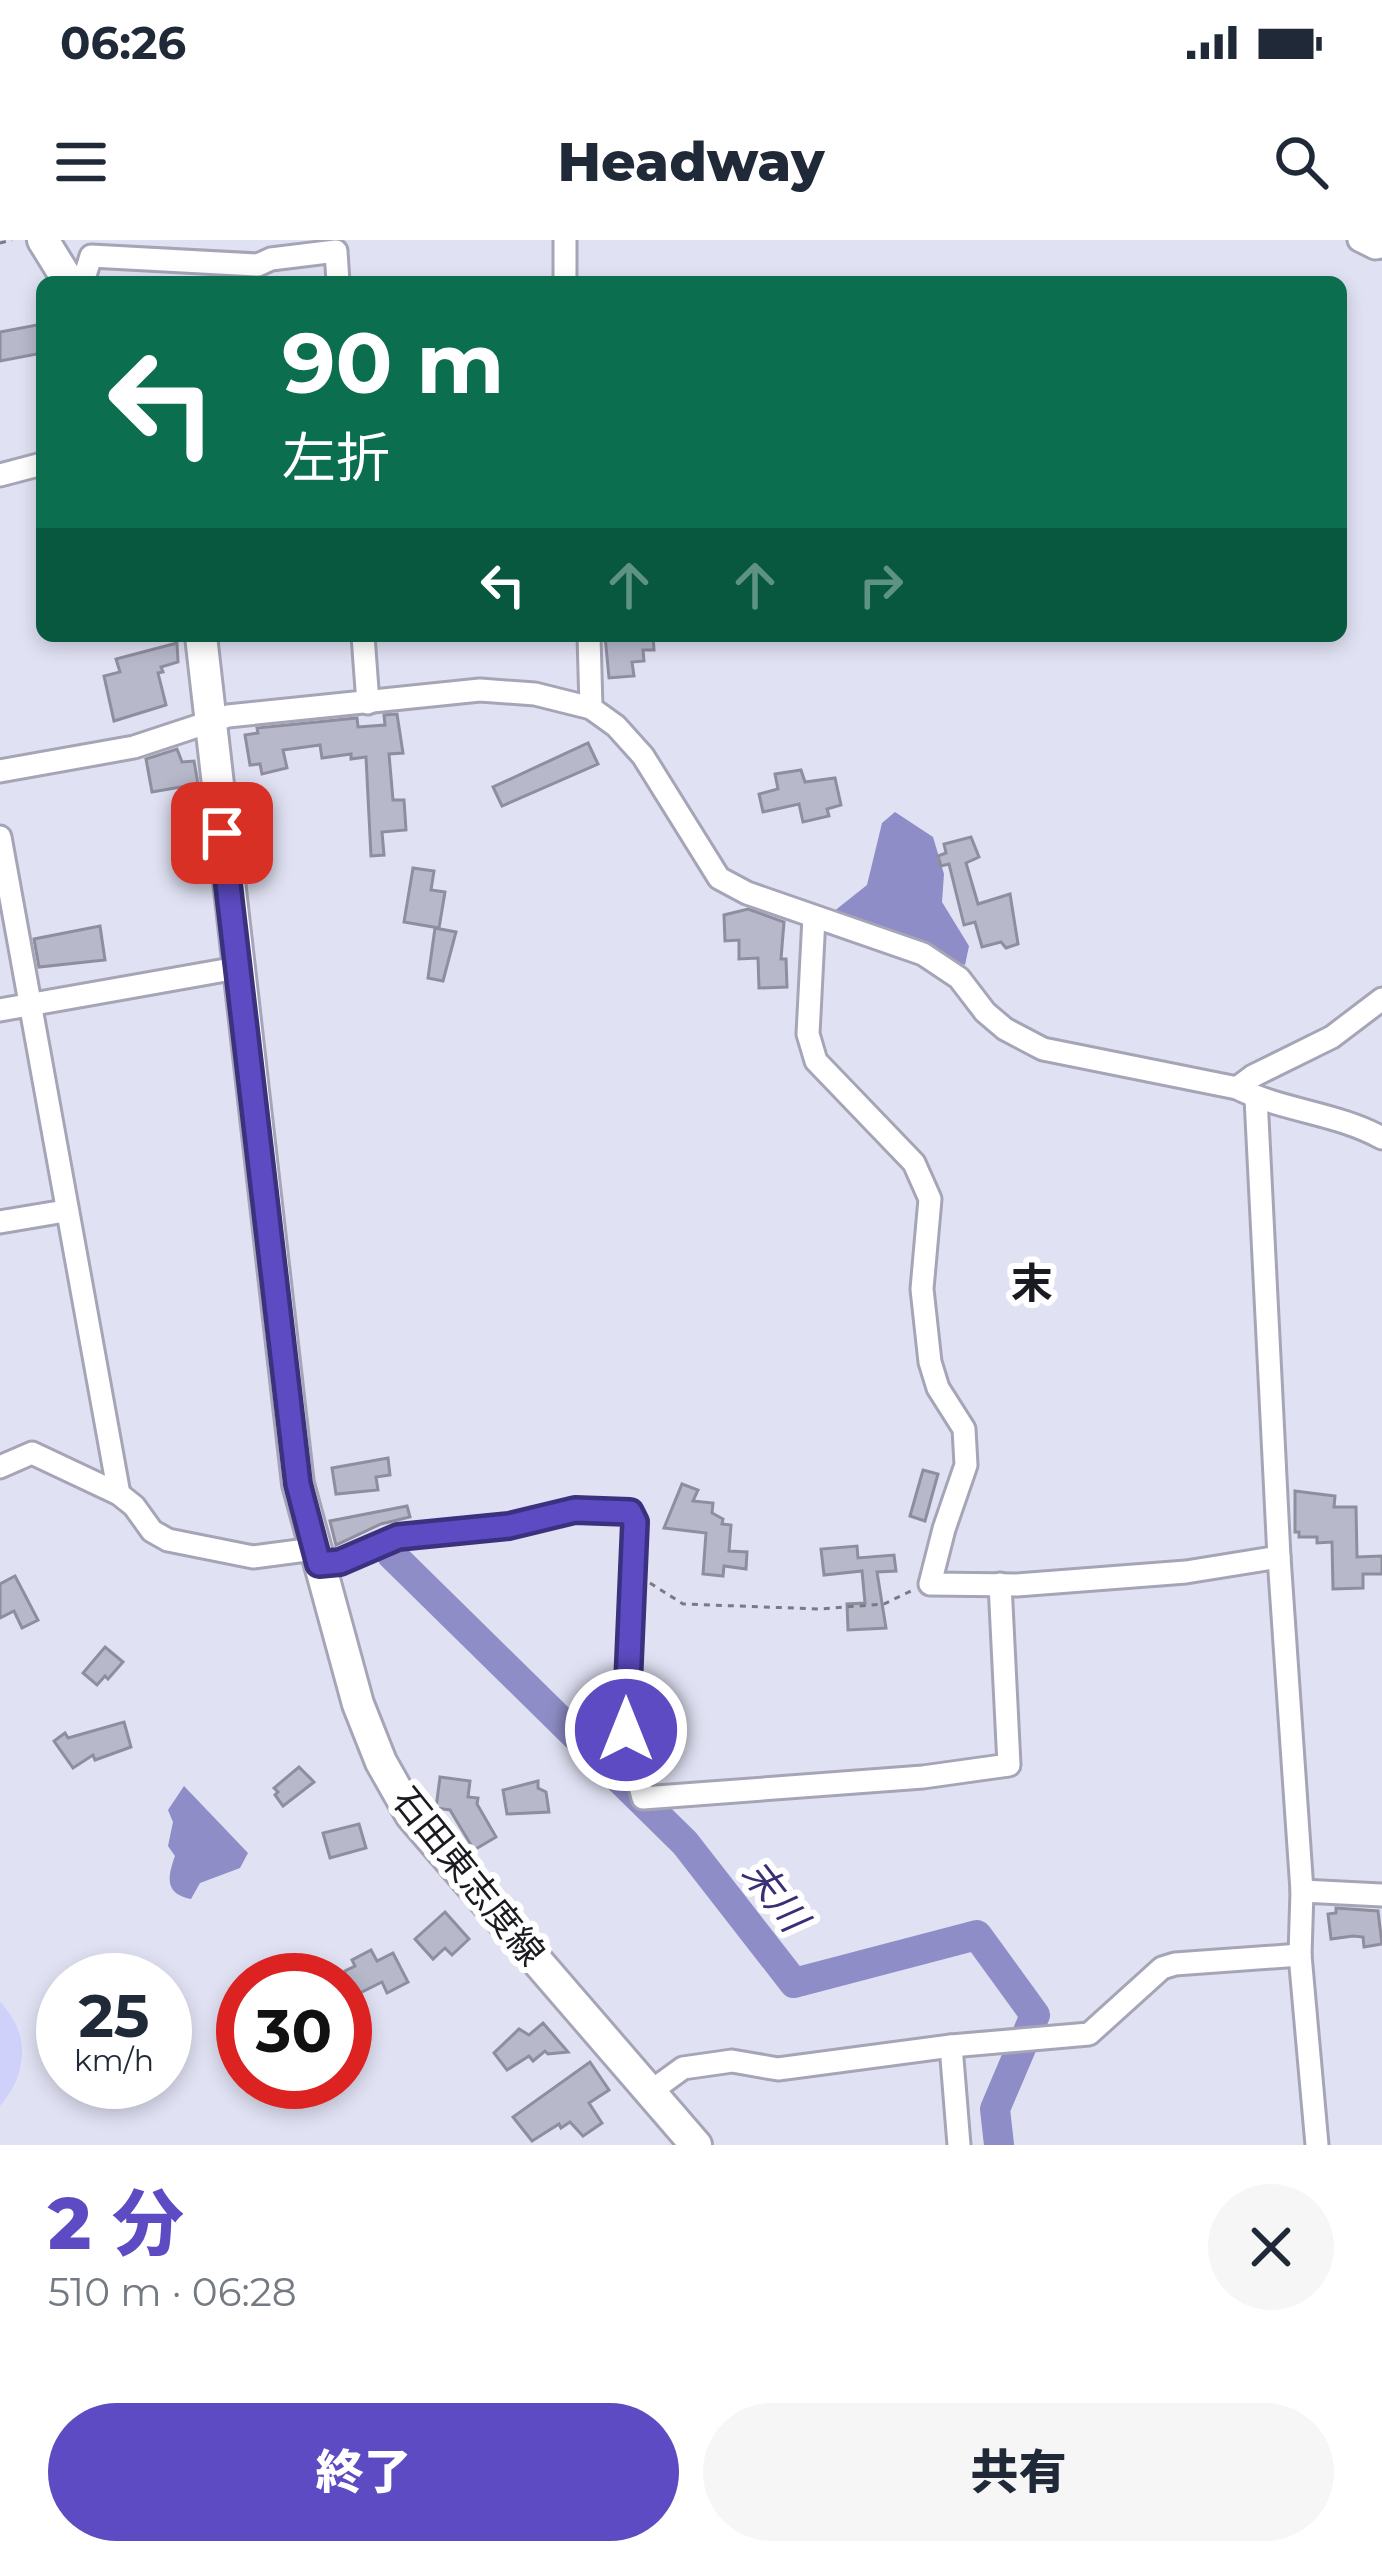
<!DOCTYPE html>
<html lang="ja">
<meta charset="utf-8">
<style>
:root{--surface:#fff;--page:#f6f6f7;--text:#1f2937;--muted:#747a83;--accent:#5c4bc3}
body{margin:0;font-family:Montserrat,"Noto Sans JP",sans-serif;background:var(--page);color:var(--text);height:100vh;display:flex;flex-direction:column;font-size:45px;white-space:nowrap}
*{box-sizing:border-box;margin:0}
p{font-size:39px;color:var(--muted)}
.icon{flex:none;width:66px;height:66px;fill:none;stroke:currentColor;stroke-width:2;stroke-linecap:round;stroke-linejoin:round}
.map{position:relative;height:1905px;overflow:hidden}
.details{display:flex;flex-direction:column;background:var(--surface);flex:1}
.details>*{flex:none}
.hud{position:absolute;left:36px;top:36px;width:1311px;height:366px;border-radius:18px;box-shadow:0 6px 18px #0003;background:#0b6e4f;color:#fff;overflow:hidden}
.speed{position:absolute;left:36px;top:1713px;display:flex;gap:24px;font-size:60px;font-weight:700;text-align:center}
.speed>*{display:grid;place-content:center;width:156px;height:156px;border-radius:50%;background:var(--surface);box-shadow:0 6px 18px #0003;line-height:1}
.speed small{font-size:30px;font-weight:400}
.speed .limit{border:18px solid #d22;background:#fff;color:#111}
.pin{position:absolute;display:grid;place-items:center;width:102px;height:102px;color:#fff;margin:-51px;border-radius:24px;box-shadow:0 6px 18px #0006}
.me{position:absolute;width:132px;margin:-66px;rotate:0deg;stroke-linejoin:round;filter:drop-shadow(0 0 9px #0008)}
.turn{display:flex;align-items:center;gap:42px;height:252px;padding:0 48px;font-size:54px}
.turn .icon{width:156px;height:156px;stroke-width:2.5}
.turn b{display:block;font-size:84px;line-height:102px}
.lanes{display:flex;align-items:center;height:114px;padding:0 48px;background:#0003;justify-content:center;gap:60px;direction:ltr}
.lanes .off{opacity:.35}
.round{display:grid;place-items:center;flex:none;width:126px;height:126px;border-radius:63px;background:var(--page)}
.summary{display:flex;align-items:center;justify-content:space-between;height:204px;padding:0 48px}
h1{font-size:72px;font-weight:800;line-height:90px;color:var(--accent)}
.primary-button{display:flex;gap:24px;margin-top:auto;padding:24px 48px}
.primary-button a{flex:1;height:138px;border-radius:72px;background:var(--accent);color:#fff;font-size:48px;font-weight:800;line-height:138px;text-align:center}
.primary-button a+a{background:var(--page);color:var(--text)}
.status{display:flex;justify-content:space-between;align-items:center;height:84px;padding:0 60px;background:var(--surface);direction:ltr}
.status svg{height:33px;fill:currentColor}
header{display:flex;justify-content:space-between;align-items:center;height:156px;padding:0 48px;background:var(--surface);font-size:54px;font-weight:800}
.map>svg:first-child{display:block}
.green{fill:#d0d1fb}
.water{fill:#8e8dc7}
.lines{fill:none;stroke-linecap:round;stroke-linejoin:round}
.river{stroke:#8e8dc7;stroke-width:30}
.building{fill:#b7b8ca;stroke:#8e8e9f;stroke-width:3}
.street-casing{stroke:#a5a5b7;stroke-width:27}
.secondary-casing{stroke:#a5a5b7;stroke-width:36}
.path{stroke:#7a7a86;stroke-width:3;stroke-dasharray:6 6;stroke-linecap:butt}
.street{stroke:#fff;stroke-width:21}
.secondary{stroke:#fff;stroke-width:30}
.route-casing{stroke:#3c317f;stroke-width:30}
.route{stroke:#5c4bc3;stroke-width:21}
.labels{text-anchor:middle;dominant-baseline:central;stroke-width:12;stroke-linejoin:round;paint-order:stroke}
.street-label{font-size:36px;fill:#1a1a21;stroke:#fff}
.water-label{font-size:39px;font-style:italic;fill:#382f75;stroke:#fff}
.quarter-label{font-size:42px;font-weight:bold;fill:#1a1a21;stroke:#fff}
</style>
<div class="status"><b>06:26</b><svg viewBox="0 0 49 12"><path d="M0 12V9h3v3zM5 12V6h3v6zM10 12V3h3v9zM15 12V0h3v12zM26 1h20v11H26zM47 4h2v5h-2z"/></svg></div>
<header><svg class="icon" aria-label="menu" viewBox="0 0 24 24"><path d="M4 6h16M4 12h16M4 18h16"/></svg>Headway<svg class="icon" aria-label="search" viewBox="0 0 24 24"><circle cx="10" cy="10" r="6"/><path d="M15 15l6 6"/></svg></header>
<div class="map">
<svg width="1382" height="1905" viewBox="0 0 1382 1905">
<rect width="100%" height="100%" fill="#e0e1f3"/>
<!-- green -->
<path class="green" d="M0 1762C31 1794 28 1833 0 1866Z"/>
<!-- water -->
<g class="water">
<polygon points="895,572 933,597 944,634 942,662 969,706 965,725 823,680 867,645 882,583"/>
<path d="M184 1546 248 1613 240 1628 200 1643 191 1659C165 1654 167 1638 175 1616L168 1606 173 1582 168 1570Z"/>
</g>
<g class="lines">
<!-- river -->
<polyline class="river" points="392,1315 685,1603 794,1743 977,1695 1035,1775 995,1869 999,1905"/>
</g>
<!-- building -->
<g class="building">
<polygon points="42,84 42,113 0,121 0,92"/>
<polygon points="605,396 653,396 654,410 643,410 644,421 632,422 634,436 609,438"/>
<polygon points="177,403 178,422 161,427 163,432 158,433 166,465 114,481 104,436 120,432 116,419"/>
<polygon points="397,474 403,513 389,514 393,560 404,560 406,590 382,592 384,615 371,616 366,517 351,519 351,514 322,518 320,505 283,510 287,528 262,534 260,524 250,525 245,495 258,493 257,488 357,478 358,487 385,485 384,475"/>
<polygon points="588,503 598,524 502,566 493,547"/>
<polygon points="177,509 182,522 194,521 198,544 152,552 146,519"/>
<polygon points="801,530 805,542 835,538 841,565 827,569 829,576 803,582 799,564 763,572 759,554 778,549 775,534"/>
<polygon points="971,597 979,617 966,623 978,664 1010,654 1018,704 1006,708 1001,702 982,707 975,682 964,685 949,624 941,626 938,616 946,613 944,604"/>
<polygon points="413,628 434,631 431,650 445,652 439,688 404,682"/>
<polygon points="748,669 784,682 781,719 786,719 787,747 759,748 758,718 739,719 739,700 725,701 724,675"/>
<polygon points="100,686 105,720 39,727 34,699"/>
<polygon points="435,688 456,692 443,741 428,738"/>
<polygon points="388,1218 390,1235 376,1237 378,1250 336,1254 332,1228"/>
<polygon points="923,1230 938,1234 925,1281 910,1276"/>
<polygon points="682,1244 698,1250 693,1261 713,1263 712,1273 723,1279 722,1284 731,1285 729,1311 747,1312 746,1329 724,1326 723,1336 703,1334 706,1293 664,1288"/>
<polygon points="1295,1251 1335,1256 1334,1267 1356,1267 1357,1317 1382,1316 1382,1334 1363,1334 1363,1348 1333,1349 1332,1302 1317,1303 1317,1297 1299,1297 1299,1292 1295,1292"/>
<polygon points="407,1266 410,1277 381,1284 336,1305 330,1281"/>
<polygon points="857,1306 858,1318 894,1315 896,1331 877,1332 886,1388 848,1390 847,1364 865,1363 862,1331 824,1335 821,1309"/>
<polygon points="15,1336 38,1380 22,1388 14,1371 0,1378 0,1344"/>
<polygon points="105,1407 123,1422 108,1439 105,1436 97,1445 83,1433"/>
<polygon points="124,1482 131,1507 95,1520 93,1515 73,1528 54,1501 65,1493 68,1498"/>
<polygon points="299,1527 314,1542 283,1566 275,1555 278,1552 274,1548"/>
<polygon points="440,1537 470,1541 468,1557 478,1558 477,1564 496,1597 474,1610 450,1570 436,1568"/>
<polygon points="538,1541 538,1548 546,1552 549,1572 507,1574 503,1550"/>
<polygon points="359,1584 366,1608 330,1618 323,1593"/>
<polygon points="1336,1668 1378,1671 1382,1704 1364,1707 1363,1697 1353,1696 1331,1699 1328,1674 1336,1673"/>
<polygon points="445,1672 469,1699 452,1715 445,1708 433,1719 415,1699"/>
<polygon points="371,1710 377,1721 393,1713 408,1742 387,1753 382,1742 352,1757 349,1751 345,1753 345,1731 355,1726 352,1720"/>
<polygon points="543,1783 568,1812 548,1814 545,1811 533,1821 529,1816 507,1830 494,1813 519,1789 529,1795"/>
<polygon points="590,1822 609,1850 589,1863 602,1883 583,1896 570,1882 561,1888 559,1884 532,1901 513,1877"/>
</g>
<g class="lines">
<!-- street casing -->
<g class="street-casing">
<g id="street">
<polyline points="1359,0 1375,8 1382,7"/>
<polyline points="83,42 91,16 258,25 271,19 336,11 338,42"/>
<polyline points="565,42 565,0"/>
<polyline points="0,235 42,224"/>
<polyline points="363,396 368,463"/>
<polyline points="589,396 591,468"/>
<path d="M0 531 134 507 228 476 480 450 535 454 591 468 616 486 643 516 719 638 747 653 923 714 959 738 985 772 1005 789 1043 809 1237 848C1283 871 1337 873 1382 898"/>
<polyline points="0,597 119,1254"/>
<polyline points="814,677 808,794 816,821 914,923 930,959 922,1049 930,1122 938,1148 964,1189 966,1225 944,1289 930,1344 1017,1345 1186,1332 1279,1317"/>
<polyline points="0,770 237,728"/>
<polyline points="1237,848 1253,836 1332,797 1382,759"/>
<polyline points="1256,858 1279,1317 1302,1651 1300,1715 1317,1905"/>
<polyline points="0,982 65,971"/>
<polyline points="0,1227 32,1213 119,1254 134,1266 152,1291 168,1300 253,1317 314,1309"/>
<polyline points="319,1324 340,1322 398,1296 509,1286 575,1270 630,1272 635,1282 626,1490 643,1558 923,1537 1009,1525 1000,1344"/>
<polyline points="1302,1651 1382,1655"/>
<polyline points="951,1806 959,1905"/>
<polyline points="650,1852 683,1828 732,1821 778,1829 951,1806 1089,1794 1162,1728 1175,1724 1300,1715"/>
</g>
</g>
<!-- secondary casing -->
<g class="secondary-casing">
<g id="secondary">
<polyline points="43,0 69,42"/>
<polyline points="201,396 298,1244 358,1464 381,1522 411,1575 696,1905"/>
</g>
</g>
<!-- path -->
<g class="path">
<polyline points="0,3 12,0"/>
<polyline points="650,1343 683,1364 820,1369 884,1364 913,1350"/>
</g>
<!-- street -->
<use href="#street" class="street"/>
<!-- secondary -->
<use href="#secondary" class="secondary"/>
</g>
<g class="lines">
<!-- route casing -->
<g class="route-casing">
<polyline id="route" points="222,593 298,1244 319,1324 340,1322 398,1297 509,1286 575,1270 630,1272 635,1282 626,1490"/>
</g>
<!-- route -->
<use href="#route" class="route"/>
</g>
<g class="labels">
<!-- street labels -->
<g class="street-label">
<text transform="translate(469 1636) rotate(51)">石田東志度線</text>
</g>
<!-- water labels -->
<g class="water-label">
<text transform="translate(775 1655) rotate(52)">末川</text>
</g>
<!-- quarter labels -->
<g class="quarter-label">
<text x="1032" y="1043">末</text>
</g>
</g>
</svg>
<div class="speed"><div>25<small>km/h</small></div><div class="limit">30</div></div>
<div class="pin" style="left:222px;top:593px;background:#d93025"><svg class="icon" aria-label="arrive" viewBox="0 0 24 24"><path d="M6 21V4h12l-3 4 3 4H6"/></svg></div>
<svg class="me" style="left:626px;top:1490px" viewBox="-20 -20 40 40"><circle r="17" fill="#5c4bc3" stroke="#fff" stroke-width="3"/><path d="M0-11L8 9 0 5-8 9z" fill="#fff"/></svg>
<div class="hud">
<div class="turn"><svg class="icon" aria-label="left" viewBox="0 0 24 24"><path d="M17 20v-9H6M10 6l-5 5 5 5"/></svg><div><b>90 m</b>左折</div></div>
<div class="lanes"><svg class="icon" aria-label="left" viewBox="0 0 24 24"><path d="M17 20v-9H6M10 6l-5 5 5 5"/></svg><svg class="icon off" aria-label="ahead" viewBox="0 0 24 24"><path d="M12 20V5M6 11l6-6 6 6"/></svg><svg class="icon off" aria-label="ahead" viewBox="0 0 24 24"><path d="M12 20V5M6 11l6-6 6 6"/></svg><svg class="icon off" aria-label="right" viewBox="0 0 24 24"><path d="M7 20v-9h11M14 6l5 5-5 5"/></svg></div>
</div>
</div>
<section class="details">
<div class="summary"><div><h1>2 分</h1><p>510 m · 06:28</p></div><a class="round"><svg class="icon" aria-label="close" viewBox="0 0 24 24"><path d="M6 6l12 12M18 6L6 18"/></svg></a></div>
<div class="primary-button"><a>終了</a><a>共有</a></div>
</section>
